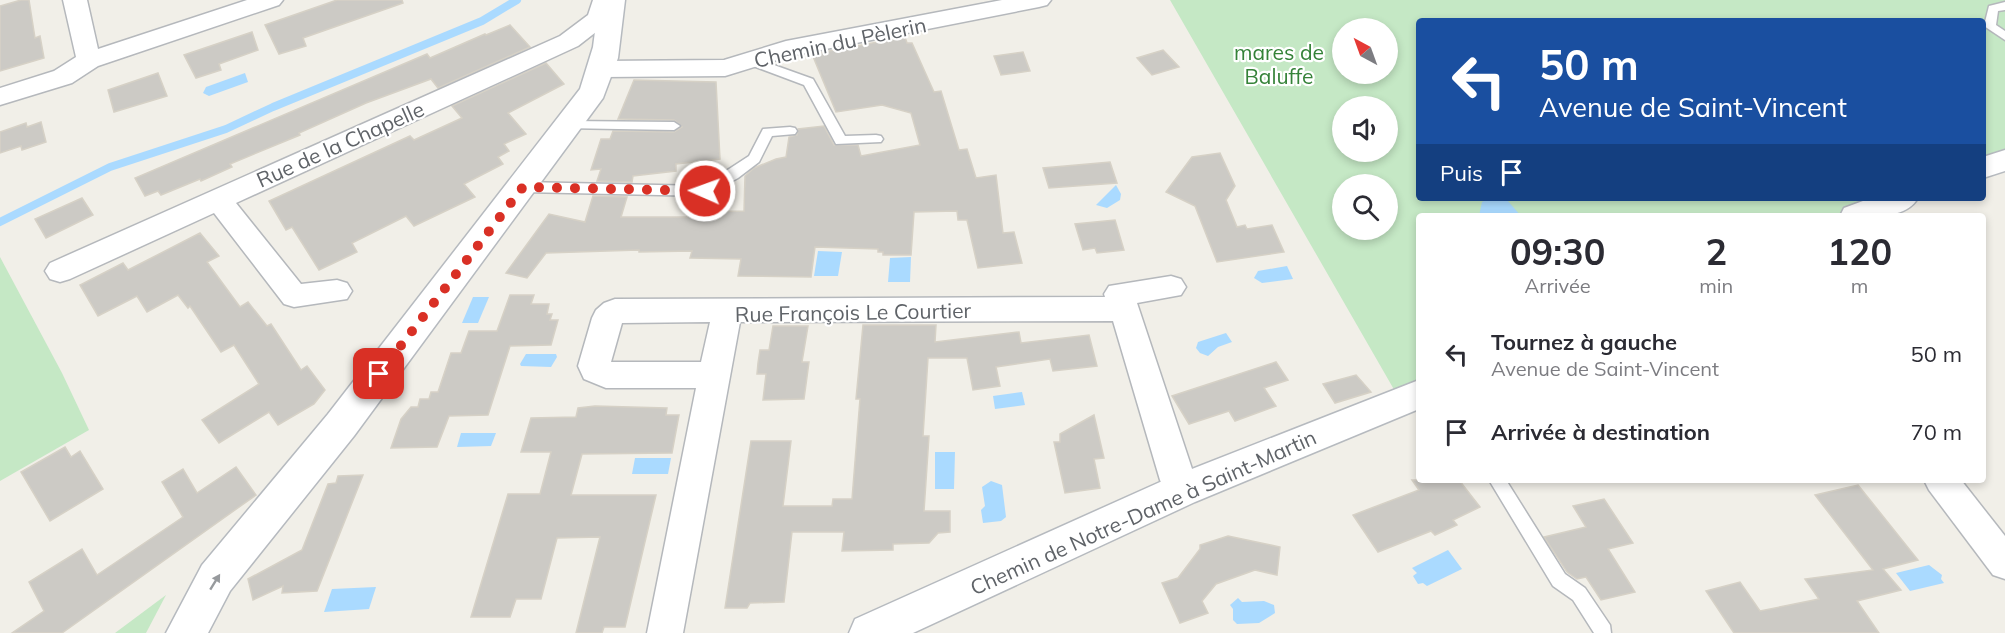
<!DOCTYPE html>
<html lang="fr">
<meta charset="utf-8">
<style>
:root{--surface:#fff;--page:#f2f2f3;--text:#2b2b33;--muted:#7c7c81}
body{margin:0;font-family:Mulish,sans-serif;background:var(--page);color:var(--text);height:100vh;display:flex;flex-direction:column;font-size:22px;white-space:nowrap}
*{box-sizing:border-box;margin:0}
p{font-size:20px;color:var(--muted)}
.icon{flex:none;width:33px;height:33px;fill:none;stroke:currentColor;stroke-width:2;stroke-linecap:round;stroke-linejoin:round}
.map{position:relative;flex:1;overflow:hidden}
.panel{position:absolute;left:1416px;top:213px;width:570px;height:270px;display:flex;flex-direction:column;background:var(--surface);border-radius:6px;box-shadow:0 3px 9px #0003}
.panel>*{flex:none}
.banner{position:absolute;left:1416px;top:18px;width:570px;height:183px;border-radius:6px;box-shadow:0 3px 9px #0003;background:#1a4fa0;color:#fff;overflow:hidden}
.needle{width:39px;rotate:319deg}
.tools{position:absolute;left:1332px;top:18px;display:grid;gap:12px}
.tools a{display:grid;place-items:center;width:66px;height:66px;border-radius:50%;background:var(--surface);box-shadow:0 3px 9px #0003;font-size:30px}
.pin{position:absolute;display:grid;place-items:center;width:51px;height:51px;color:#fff;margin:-26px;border-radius:12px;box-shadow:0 3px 9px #0006}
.me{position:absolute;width:66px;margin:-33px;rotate:272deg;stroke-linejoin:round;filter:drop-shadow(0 0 4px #0008)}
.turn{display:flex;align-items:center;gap:21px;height:126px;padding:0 24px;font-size:27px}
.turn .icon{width:78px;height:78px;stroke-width:2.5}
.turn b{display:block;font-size:42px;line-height:51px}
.then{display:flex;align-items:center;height:57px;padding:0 24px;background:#0003;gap:12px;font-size:22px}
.eta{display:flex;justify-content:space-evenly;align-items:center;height:102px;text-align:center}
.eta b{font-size:36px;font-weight:700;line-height:42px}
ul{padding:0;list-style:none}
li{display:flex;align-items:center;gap:18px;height:78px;padding:0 24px}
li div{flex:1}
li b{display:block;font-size:22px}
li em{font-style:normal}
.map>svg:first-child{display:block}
.green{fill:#c5e8c5;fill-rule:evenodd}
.water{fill:#aadaff}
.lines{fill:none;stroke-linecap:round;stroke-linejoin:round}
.stream{stroke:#aadaff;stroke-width:8}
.building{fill:#cccac5;stroke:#d6d1c6;stroke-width:1.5}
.lane-casing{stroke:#b5b8bc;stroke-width:3}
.street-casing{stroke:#b5b8bc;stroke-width:3}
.secondary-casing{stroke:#b6babf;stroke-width:3}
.lane{fill:#fff;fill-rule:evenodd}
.street{fill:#fff;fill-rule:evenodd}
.secondary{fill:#fff;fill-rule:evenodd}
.oneway{fill:#979a9d}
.route{stroke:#d93025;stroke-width:10;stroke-dasharray:0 18}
.labels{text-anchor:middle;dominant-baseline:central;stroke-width:4.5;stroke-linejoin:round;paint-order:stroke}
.street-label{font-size:21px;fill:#5f6368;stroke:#fff}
.park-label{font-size:21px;fill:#348238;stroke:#fff}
</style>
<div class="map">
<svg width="2005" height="633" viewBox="0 0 2005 633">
<rect width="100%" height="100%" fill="#f1efe8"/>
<!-- green -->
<g class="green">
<path d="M1170 0H2005V152L1983 161V21H1419V198H1889L1844 216H1419V384L1396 393ZM1342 28H1388V74H1342ZM1342 106H1388V152H1342ZM1342 184H1388V230H1342Z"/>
<polygon points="0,257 62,373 89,430 0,481"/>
<polygon points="166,595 146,633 115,633"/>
</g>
<!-- water -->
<g class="water">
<polygon points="245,73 248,82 209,96 203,93 206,87"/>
<polygon points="1116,185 1121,194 1120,200 1107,208 1096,205"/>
<polygon points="1490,198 1507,200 1521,216 1479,216 1482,202"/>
<polygon points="818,251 842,252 838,276 814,276"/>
<polygon points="911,257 910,282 888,282 890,258"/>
<polygon points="1287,266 1293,279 1262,283 1254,278 1258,271"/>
<polygon points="473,297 489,297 478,323 462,323"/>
<polygon points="1226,333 1232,342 1218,347 1208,356 1200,353 1196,348 1198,342"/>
<polygon points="526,354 556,354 557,357 551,367 521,366 520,364"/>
<polygon points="1022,392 1025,405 995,409 993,396"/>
<polygon points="461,433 496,433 491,446 457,447"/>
<polygon points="935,452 955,452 954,489 935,489"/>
<polygon points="635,458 671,458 668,474 632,474"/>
<polygon points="991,481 1002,485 1006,517 1001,521 983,523 981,510 985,506 982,487"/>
<polygon points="1448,550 1462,569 1427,586 1423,583 1418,584 1413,576 1417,573 1412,568"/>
<polygon points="1929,565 1942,575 1941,579 1944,583 1910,591 1896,573"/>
<polygon points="376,587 369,609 324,612 332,589"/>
<polygon points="1238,598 1242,602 1264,601 1274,605 1275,613 1259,623 1237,624 1233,620 1233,609 1230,605"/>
</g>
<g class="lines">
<!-- stream -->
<polyline class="stream" points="0,222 110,167 226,129 273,107 482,21 517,0"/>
</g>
<!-- building -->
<g class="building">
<polygon points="21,0 29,0 35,38 40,36 44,58 0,71 0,6"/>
<polygon points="337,0 402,0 403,3 303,38 306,46 279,54 265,25"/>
<polygon points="510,25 530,47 438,88 431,79 366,103 299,133 300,135 230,164 232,167 201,181 200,179 161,195 158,191 145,196 135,178 427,54 430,58 485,34 486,35"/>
<polygon points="252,32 258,50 219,64 221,70 196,78 184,55"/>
<polygon points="905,37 907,43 912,43 934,92 941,91 959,150 967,149 976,178 996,175 1003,233 1014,232 1022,263 978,268 967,220 958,220 957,211 914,212 911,255 883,255 883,252 878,252 878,249 815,247 811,277 738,276 741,259 690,258 692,251 639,252 639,250 546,253 527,278 506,273 549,214 585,222 593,196 627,197 621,217 687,217 688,212 744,211 745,176 754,168 776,159 786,157 789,137 797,135 798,129 824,126 834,145 858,145 861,156 920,145 911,113 882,105 836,112 812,54"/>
<polygon points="1163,50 1179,67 1152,75 1137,58"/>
<polygon points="1023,52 1030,71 1001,75 994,56"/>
<polygon points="546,63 564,84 508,113 526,134 504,144 509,151 498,157 503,164 464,184 475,197 414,226 406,216 352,243 357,252 319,270 292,227 286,230 269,201 410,136 414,140 462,118 452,106"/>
<polygon points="158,73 167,96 114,112 108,90"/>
<polygon points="634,80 716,82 720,159 676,164 676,171 633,176 632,182 597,181 601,169 591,170 601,139 610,139 613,131 674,132 682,127 674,120 618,119"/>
<polygon points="41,122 46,142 22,150 21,146 0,153 0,132 26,123 27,127"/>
<polygon points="1220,153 1235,186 1226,200 1237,227 1245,225 1247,229 1272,225 1284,252 1217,262 1195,206 1166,192 1192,157"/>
<polygon points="1110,162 1117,183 1049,188 1043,168"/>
<polygon points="82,198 93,215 46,238 35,219"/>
<polygon points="1115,220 1124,250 1097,253 1095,248 1083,250 1075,224"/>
<polygon points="200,233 219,256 207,262 240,307 248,302 267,326 271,324 301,370 307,366 325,390 314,404 278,425 269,412 219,443 202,420 259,384 234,345 221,352 190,306 188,308 178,295 147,312 137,296 98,316 80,285 123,263 128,270"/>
<polygon points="510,295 534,295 531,304 549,304 547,314 552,314 550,320 558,320 551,345 510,346 488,415 449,416 437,447 391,448 401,419 411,407 418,407 420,399 429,399 431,392 438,392 451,353 461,353 469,331 497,331"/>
<polygon points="863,325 936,325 935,342 1019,332 1021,343 1089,335 1097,366 1053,371 1050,359 996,367 1000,386 973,390 967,358 928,358 923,436 929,436 924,511 950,511 950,532 938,533 929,543 893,544 893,550 842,551 844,532 792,532 784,602 750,603 747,608 725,608 751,441 791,441 783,506 832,506 833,499 852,499 860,399 856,399"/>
<polygon points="773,326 808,326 802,362 809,362 804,399 763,400 766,374 757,374 758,363 760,350 769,350"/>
<polygon points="1276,362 1288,380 1264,388 1276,406 1235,421 1229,411 1189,424 1172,396"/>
<polygon points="1356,375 1371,392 1335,403 1323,384"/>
<polygon points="595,406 667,408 666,415 679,415 672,453 582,454 571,495 656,495 625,627 604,627 602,633 576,633 600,537 557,538 541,599 516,599 510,617 471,617 508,494 540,494 551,452 521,452 531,418 576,417 578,408"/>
<polygon points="1094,415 1104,458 1094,459 1100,488 1065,493 1054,442 1060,442 1060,434"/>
<polygon points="65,447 71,457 80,451 103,489 50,521 21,472"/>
<polygon points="236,467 256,495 62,633 12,633 44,611 29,582 82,549 97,575 183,517 162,482 183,469 197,493"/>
<polygon points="363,475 317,591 282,593 283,586 253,600 248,579 302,550 328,484 336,483 338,476"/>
<polygon points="1412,480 1459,480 1480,507 1453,520 1457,525 1435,535 1431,531 1378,552 1353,515 1419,490"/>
<polygon points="1858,485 1918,560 1883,569 1901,590 1857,601 1879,633 1734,633 1706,591 1740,582 1760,611 1819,599 1805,579 1873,570 1815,495"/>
<polygon points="1604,499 1633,543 1608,549 1635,592 1601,600 1586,577 1577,579 1567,572 1544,537 1586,527 1573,506"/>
<polygon points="1228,536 1280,547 1277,575 1255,570 1216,584 1202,601 1208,613 1180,623 1162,583 1178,578 1200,549 1200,545"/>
</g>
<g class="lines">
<!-- lane casing -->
<g class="lane-casing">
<g id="lane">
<polygon points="2005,2 2005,10 1998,11 1996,25 2005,31 2005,40 1984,26 1989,6"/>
<polygon points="749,56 813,79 845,136 876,135 881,136 883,139 881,142 836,144 804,85 745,63 745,57"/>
<polygon points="568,121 674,122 680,126 674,130 563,128 562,125"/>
<polygon points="790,127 795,128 797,131 795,134 772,136 759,162 738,178 705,196 523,192 516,187 523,182 703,186 749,156 763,129"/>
<polygon points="1489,480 1506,480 1565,574 1585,588 1610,625 1611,633 1594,633 1573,600 1553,586"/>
</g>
</g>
<!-- street casing -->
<g class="street-casing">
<g id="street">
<polygon points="63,0 87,0 98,49 247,0 283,0 279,5 98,66 72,83 0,105 0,88 54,71 76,57"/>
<polygon points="593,0 617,0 605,25 578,46 236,203 301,284 337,280 347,283 352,291 347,299 294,307 284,304 214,213 70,279 60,282 50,279 45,271 50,263 560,36 588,15"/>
<polygon points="1002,0 1051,0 1047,5 1039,7 790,56 725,76 603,77 594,75 591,69 594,63 603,61 724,60 786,41"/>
<path d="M1171 276 1181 279 1186 287 1181 295 1137 303 1199 490 1194 501 1182 505 1170 501 1160 480 1113 321 740 322 683 633H647L696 388H606L584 379 578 366 592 318 596 310 604 303 615 299 1105 297 1104 294 1109 286ZM710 322 701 362H611L622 323Z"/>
<polygon points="1924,480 1961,480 2005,536 2005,579 1993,575 1929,490"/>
</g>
</g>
<!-- secondary casing -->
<g class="secondary-casing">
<g id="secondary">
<polygon points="599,0 625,0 618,58 603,98 354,436 230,591 208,633 166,633 202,565 328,414 580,89 593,47"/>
<polygon points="2005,150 2005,171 1983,178 1983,157"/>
<path d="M1871 198H1918C1904 222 1863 216 1840 216L1844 208Z"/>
<polygon points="1419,380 1419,409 1195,502 913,633 849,633 855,619 1169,478"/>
</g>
</g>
<!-- lane -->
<use href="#lane" class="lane"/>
<!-- street -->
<use href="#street" class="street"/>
<!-- secondary -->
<use href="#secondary" class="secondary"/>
</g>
<!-- one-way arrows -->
<defs><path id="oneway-solid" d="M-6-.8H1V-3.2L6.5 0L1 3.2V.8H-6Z" transform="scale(1.5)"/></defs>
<use class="oneway" href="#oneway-solid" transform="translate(215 582) rotate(-58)"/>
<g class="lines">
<!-- route -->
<polyline class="route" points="379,374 523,187 705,191"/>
</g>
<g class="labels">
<!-- street labels -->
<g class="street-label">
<text transform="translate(840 42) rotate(-12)">Chemin du Pèlerin</text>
<text transform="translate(340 144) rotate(-24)">Rue de la Chapelle</text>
<text transform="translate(853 312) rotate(-1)">Rue François Le Courtier</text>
<text transform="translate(1143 512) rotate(-24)">Chemin de Notre-Dame à Saint-Martin</text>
</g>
<!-- park labels -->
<g class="park-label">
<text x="1279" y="52">mares de<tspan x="1279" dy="24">Baluffe</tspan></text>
</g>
</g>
</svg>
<div class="tools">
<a><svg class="needle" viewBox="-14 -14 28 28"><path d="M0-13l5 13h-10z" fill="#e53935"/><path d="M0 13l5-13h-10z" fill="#7c7c81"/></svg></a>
<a><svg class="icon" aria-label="sound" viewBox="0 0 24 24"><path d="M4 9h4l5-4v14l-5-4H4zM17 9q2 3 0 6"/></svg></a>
<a><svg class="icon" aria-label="search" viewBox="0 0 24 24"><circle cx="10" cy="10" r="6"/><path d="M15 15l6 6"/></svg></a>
</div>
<div class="pin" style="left:379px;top:374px;background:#d93025"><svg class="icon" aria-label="arrive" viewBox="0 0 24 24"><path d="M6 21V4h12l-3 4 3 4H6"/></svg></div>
<svg class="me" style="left:705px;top:191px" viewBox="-20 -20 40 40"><circle r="17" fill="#d93025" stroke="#fff" stroke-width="3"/><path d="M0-11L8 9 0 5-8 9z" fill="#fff"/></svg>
<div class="banner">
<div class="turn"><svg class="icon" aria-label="left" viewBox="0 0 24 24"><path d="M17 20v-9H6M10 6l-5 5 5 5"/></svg><div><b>50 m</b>Avenue de Saint-Vincent</div></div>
<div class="then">Puis<svg class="icon" aria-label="arrive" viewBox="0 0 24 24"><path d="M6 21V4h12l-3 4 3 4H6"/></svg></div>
</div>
<section class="panel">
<div class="eta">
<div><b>09:30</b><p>Arrivée</p></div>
<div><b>2</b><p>min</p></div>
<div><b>120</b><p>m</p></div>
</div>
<ul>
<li><svg class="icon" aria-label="left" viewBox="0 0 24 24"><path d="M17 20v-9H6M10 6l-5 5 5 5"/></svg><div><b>Tournez à gauche</b><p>Avenue de Saint-Vincent</p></div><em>50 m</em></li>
<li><svg class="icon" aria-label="arrive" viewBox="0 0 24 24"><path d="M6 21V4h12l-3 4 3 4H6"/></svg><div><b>Arrivée à destination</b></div><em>70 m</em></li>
</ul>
</section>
</div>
